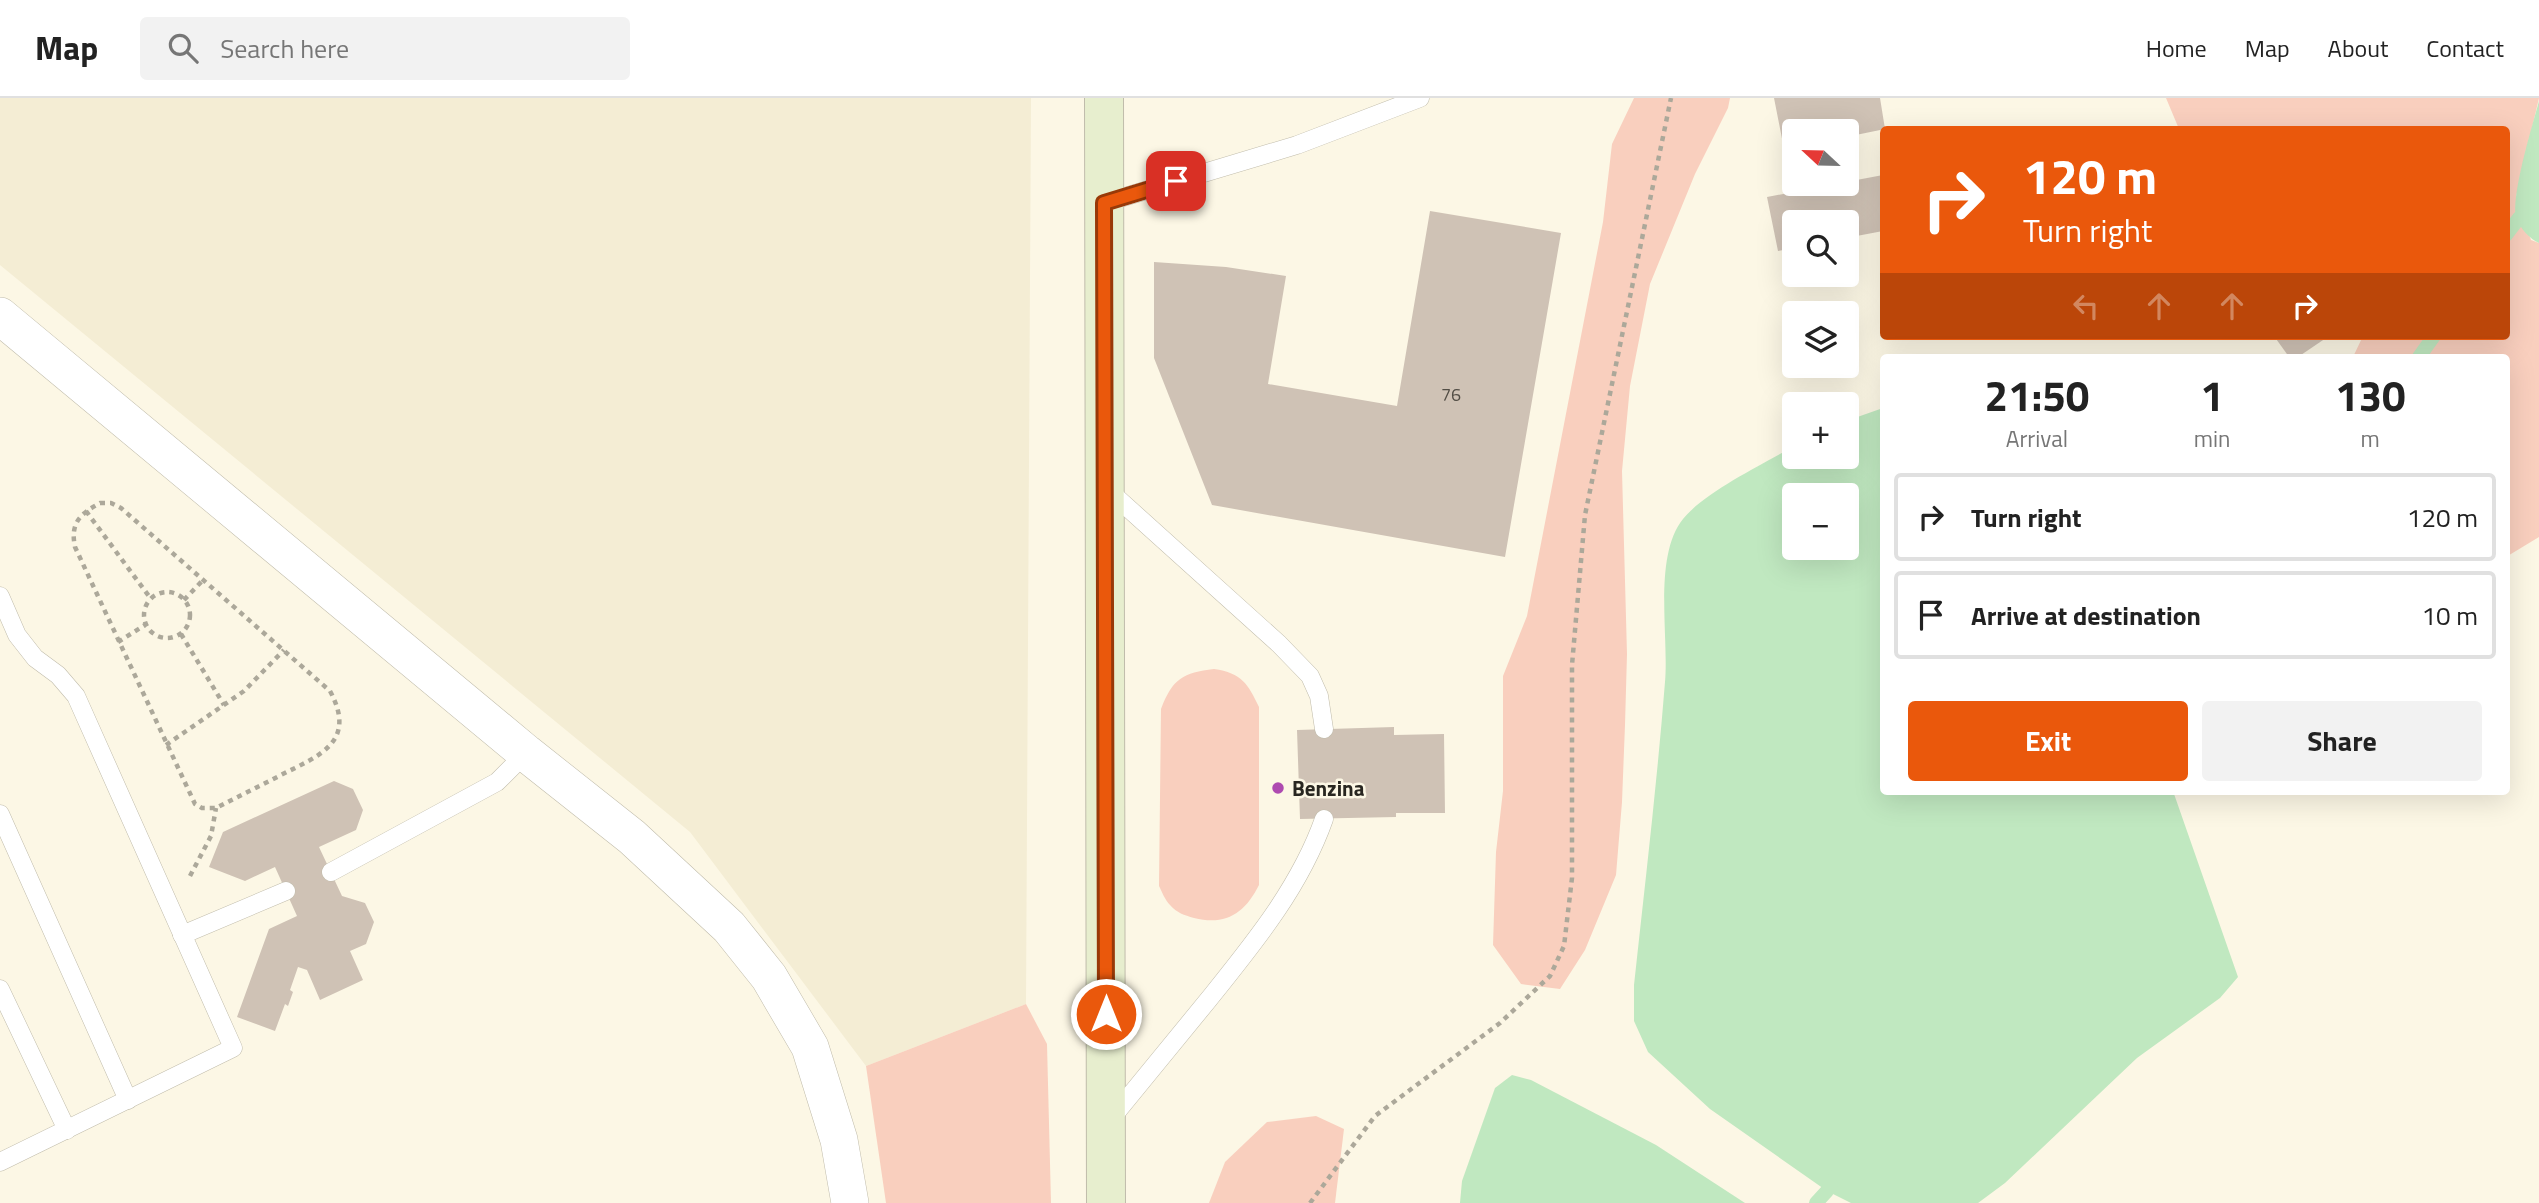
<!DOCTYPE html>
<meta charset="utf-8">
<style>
:root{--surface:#fff;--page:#f2f2f2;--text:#222;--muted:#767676;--line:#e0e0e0;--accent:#ea580c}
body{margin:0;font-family:"Titillium Web",sans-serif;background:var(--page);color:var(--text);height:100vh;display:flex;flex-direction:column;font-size:26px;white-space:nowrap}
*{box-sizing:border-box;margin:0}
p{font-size:23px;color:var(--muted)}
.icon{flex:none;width:38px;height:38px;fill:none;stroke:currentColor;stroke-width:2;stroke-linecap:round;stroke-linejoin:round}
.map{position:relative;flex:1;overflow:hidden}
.sheet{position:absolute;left:1880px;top:256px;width:630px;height:441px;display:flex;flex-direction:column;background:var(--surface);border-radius:7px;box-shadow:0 7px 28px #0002}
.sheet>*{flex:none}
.guide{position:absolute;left:1880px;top:28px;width:630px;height:214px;border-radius:7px;box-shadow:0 7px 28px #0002;background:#ea580c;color:#fff;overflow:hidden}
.needle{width:46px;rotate:292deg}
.fabs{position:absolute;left:1782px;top:21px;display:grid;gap:14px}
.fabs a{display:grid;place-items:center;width:77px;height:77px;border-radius:7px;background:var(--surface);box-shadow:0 7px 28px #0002;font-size:35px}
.pin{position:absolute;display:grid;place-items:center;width:60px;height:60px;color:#fff;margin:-30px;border-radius:14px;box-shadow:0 4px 10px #0006}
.me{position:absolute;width:77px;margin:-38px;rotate:0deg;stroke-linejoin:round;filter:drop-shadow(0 0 5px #0008)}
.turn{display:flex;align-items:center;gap:24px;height:147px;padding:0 28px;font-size:32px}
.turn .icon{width:91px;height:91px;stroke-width:2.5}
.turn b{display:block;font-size:49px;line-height:60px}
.lanes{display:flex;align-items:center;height:66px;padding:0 28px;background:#0003;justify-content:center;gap:35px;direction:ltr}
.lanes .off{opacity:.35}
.eta{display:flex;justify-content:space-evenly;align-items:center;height:119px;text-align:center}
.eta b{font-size:42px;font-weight:700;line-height:49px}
.cta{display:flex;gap:14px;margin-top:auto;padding:14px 28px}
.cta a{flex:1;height:80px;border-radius:7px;background:var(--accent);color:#fff;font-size:28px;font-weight:700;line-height:80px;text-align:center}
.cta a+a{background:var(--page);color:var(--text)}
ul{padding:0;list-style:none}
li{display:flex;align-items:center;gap:21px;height:88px;margin:0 14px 10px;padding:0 14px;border:4px solid var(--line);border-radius:7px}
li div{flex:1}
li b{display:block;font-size:26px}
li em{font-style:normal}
header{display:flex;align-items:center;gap:42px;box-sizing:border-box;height:98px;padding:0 35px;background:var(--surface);border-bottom:2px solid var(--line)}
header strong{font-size:33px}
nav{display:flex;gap:38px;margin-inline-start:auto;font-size:24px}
.search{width:490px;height:63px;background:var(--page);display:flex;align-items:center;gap:18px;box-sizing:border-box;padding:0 24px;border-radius:7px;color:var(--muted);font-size:26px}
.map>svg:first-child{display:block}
.built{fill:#f4edd4}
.green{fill:#f9cfbe}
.water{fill:#c0e8c0;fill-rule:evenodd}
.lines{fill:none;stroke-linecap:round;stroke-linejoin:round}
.stream{stroke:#c0e8c0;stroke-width:14}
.building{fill:#cfc2b5}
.service-casing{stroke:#c0bcab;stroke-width:19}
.minor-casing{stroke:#c0bcab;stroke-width:38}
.secondary-casing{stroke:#c0bcab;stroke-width:40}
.path{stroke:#aca89a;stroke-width:4.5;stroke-dasharray:5 5;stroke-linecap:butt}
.service{stroke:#fff;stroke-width:18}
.minor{stroke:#fff;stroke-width:37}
.secondary{stroke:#e7eece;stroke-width:38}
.route-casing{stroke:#983908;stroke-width:18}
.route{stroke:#ea580c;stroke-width:12}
.poi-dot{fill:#ae4ab0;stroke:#fcf7e5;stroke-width:2.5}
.labels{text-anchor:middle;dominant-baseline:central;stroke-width:5;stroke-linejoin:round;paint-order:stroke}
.number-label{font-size:18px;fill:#524d45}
.poi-label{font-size:21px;font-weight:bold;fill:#282620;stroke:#fcf7e5;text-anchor:start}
</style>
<header>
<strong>Map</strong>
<div class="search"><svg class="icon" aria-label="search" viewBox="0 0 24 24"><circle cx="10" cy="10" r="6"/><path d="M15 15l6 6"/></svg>Search here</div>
<nav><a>Home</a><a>Map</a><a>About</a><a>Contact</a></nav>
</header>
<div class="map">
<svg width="2539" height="1105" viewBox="0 0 2539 1105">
<rect width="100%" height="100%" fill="#fcf7e5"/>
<!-- built -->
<polygon class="built" points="0,0 1031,0 1026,906 866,968 690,734 0,167"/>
<!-- green -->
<g class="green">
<polygon points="1634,0 1730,0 1728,10 1695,76 1650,186 1630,288 1622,373 1627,556 1625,627 1622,704 1616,777 1585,852 1560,891 1521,886 1493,847 1496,754 1503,693 1503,578 1527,518 1603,124 1612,46"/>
<polygon points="2166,0 2539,0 2516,99 2531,142 2539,145 2539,439 2506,459 2506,259 2353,259 2363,238 2506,238 2506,32 2179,31"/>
<path d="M1214 571C1242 575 1248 586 1259 609V787C1245 815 1226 828 1194 820 1184 817 1177 815 1170 807 1165 802 1162 794 1159 788L1161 611C1173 580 1183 575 1214 571Z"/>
<polygon points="1026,906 1047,946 1051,1105 886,1105 866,968"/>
<polygon points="1316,1018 1344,1031 1335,1105 1209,1105 1225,1064 1267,1024"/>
</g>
<!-- water -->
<g class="water">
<path d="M2539 3V145C2530 141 2521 131 2517 122 2509 103 2533 26 2539 3Z"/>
<path d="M1883 310V693H2173L2238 879 2220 900 2137 960 2005 1085 1978 1105H1851L1827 1093 1710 1011 1648 954 1634 923V887C1645 786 1657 685 1665 584 1669 539 1653 458 1683 421 1706 393 1762 367 1794 348V359H1846V323ZM1794 397H1846V450H1794Z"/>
<polygon points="1512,977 1531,982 1656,1047 1745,1105 1460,1105 1462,1083 1495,990"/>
</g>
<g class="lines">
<!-- stream -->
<g class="stream">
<polyline points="2506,137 2519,120 2539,106"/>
<polyline points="2419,259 2434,238"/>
<polyline points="1816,1105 1827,1093 1836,1078"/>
</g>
</g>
<!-- building -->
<g class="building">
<polygon points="1774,0 1880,0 1885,31 1846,39 1846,33 1794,33 1794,60 1786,61"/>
<polygon points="1883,77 1883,133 1846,140 1846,124 1794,124 1794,150 1778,153 1767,99 1835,86 1846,86 1846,84"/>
<polygon points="1430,113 1561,135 1505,459 1212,407 1154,260 1154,164 1226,169 1286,178 1268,286 1397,308"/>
<polygon points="2274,238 2329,238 2298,259 2289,259"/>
<polygon points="1394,629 1394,637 1444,636 1445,715 1396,715 1396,719 1300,721 1297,632"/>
<polygon points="334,683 353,691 363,712 356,732 319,749 342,798 365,805 374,824 366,846 350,853 363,882 320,902 307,872 298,869 290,892 293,894 288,908 285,906 275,933 237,919 269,831 297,818 275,769 245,783 209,769 223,734"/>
</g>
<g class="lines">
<!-- service casing -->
<g class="service-casing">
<g id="service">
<polyline points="1104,105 1297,47 1420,0"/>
<polyline points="1107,391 1279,546 1310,578 1319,598 1324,631"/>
<polyline points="0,498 17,537 35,560 58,577 76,598 233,950 0,1064"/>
<polyline points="0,716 128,1002"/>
<polyline points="331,774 497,684 526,655"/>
<polyline points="182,837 286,793"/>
<polyline points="0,891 67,1032"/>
<path d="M1110 1022C1143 982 1176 941 1209 901 1254 845 1300 789 1324 721"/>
</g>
</g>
<!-- minor casing -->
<g class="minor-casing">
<polyline id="minor" points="0,218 526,655 632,739 729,829 769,879 810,949 839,1042 850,1105"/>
</g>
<!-- secondary casing -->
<g class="secondary-casing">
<polyline id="secondary" points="1104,0 1106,1105"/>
</g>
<!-- path -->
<g class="path">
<path d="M100 405H111L121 410 330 593C358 645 318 658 279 678 258 689 237 699 216 710H202L195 706 75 449C70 425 80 416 100 405Z"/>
<polyline points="86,413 151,501"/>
<circle cx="167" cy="517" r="23"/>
<polyline points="184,502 203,482"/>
<polyline points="181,536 224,607"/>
<polyline points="118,544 145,527"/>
<polyline points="166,647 244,593 284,552"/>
<polyline points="190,778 211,738 216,710"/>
<polyline points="1310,1105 1375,1018 1500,925 1550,878 1564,848 1572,780 1572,567 1585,417 1671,0"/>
</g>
<!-- service -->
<use href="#service" class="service"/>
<!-- minor -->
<use href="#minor" class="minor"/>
<!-- secondary -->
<use href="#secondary" class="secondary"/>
</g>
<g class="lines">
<!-- route casing -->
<g class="route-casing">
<polyline id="route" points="1106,916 1104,105 1176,83"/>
</g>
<!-- route -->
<use href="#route" class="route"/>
</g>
<!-- markers -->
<circle class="poi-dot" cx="1278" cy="690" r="7"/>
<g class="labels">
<!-- number labels -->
<g class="number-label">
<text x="1451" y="296">76</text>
</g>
<!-- poi labels -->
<g class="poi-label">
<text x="1292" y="690">Benzina</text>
</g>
</g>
</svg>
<div class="fabs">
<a><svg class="needle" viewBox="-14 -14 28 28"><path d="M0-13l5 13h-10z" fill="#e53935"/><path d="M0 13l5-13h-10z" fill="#767676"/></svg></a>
<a><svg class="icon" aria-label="search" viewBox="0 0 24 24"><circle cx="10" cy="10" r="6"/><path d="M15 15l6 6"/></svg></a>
<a><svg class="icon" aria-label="layers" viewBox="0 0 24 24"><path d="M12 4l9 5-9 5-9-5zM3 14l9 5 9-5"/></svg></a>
<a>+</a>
<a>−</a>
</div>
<div class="pin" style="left:1176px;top:83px;background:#d93025"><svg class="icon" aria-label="arrive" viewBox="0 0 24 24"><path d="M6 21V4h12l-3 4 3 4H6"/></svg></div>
<svg class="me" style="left:1106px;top:916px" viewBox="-20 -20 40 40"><circle r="17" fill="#ea580c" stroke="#fff" stroke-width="3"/><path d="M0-11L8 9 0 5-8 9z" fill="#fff"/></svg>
<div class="guide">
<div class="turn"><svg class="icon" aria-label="right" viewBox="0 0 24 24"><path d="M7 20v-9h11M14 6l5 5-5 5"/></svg><div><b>120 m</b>Turn right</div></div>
<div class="lanes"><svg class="icon off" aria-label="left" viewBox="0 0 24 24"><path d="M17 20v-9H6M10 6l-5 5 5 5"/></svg><svg class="icon off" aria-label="ahead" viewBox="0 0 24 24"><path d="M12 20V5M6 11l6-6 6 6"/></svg><svg class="icon off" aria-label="ahead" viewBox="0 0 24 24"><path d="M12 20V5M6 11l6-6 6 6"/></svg><svg class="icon" aria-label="right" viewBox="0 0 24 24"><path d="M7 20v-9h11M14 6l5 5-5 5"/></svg></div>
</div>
<section class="sheet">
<div class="eta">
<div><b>21:50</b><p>Arrival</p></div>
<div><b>1</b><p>min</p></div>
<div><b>130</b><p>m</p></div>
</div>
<ul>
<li><svg class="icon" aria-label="right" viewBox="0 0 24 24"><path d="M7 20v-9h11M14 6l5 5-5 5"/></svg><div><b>Turn right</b></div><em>120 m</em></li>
<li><svg class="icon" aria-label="arrive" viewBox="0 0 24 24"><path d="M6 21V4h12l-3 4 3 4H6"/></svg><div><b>Arrive at destination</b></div><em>10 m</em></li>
</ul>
<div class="cta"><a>Exit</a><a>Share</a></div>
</section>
</div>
